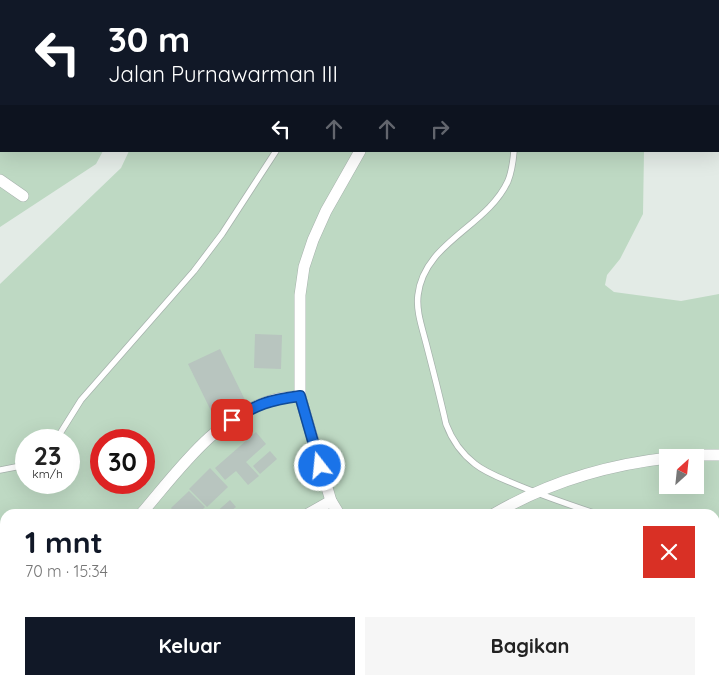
<!DOCTYPE html>
<html lang="id">
<meta charset="utf-8">
<style>
:root{--surface:#fff;--page:#f6f6f6;--text:#222;--muted:#767676;--accent:#111827}
body{margin:0;font-family:Quicksand,sans-serif;background:var(--page);color:var(--text);height:100vh;display:flex;flex-direction:column;font-size:19px;white-space:nowrap}
*{box-sizing:border-box;margin:0}
p{font-size:16px;color:var(--muted)}
.icon{flex:none;width:28px;height:28px;fill:none;stroke:currentColor;stroke-width:2;stroke-linecap:round;stroke-linejoin:round}
.map{position:relative;flex:1;overflow:hidden}
.drawer{position:absolute;left:0px;top:509px;width:720px;height:176px;display:flex;flex-direction:column;background:var(--surface);border-radius:15px 15px 0 0;box-shadow:0 5px 20px #0002}
.drawer>*{flex:none}
.guide{position:absolute;left:0px;top:0px;width:720px;height:152px;box-shadow:0 5px 20px #0002;background:#111827;color:#fff;overflow:hidden}
.needle{width:32px;rotate:27deg}
.buttons{position:absolute;left:659px;top:449px;display:grid;gap:10px}
.buttons a{display:grid;place-items:center;width:45px;height:45px;border-radius:0px;background:var(--surface);box-shadow:0 5px 20px #0002;font-size:25px}
.speed{position:absolute;left:15px;top:429px;display:flex;gap:10px;font-size:25px;font-weight:700;text-align:center}
.speed>*{display:grid;place-content:center;width:65px;height:65px;border-radius:50%;background:var(--surface);box-shadow:0 5px 20px #0002;line-height:1}
.speed small{font-size:12px;font-weight:400}
.speed .limit{border:8px solid #d22;background:#fff;color:#111}
.pin{position:absolute;display:grid;place-items:center;width:42px;height:42px;color:#fff;margin:-21px;border-radius:10px;box-shadow:0 2px 8px #0006}
.me{position:absolute;width:55px;margin:-28px;rotate:344deg;stroke-linejoin:round;filter:drop-shadow(0 0 4px #0008)}
.turn{display:flex;align-items:center;gap:18px;height:105px;padding:0 25px;font-size:22px}
.turn .icon{width:65px;height:65px;stroke-width:2.5}
.turn b{display:block;font-size:35px;line-height:42px}
.lanes{display:flex;align-items:center;height:48px;padding:0 25px;background:#0003;justify-content:center;gap:25px;direction:ltr}
.lanes .off{opacity:.35}
.round{display:grid;place-items:center;flex:none;width:52px;height:52px;border-radius:0px;background:var(--page)}
.head{display:flex;align-items:center;justify-content:space-between;height:85px;padding:0 25px}
h1{font-size:30px;font-weight:700;line-height:38px;color:var(--accent)}
.cta{display:flex;gap:10px;margin-top:auto;padding:10px 25px}
.cta a{flex:1;height:58px;border-radius:0px;background:var(--accent);color:#fff;font-size:20px;font-weight:700;line-height:58px;text-align:center}
.cta a+a{background:var(--page);color:var(--text)}
.map>svg:first-child{display:block}
.green{fill:#bed9c3;fill-rule:evenodd}
.building{fill:#b8c5bf}
.lines{fill:none;stroke-linecap:round;stroke-linejoin:round}
.service-casing{stroke:#a6b2ac;stroke-width:7}
.minor-casing{stroke:#a6b2ac;stroke-width:12}
.service{stroke:#fff;stroke-width:5.5}
.minor{stroke:#fff;stroke-width:11}
.route-casing{stroke:#114b97;stroke-width:12}
.route{stroke:#1a73e8;stroke-width:9}
</style>
<div class="map">
<svg width="719" height="684" viewBox="0 0 719 684">
<rect width="100%" height="100%" fill="#e3ebe6"/>
<!-- green -->
<g class="green">
<polygon points="0,0 194,0 1,1 1,151 103,151 96,164 0,227"/>
<polygon points="205,0 556,0 558,1 204,1"/>
<path d="M129 151H644L643 214 620 259 607 275 605 285 614 292 681 301 719 294V684H0V284L121 168ZM26 440H69V482H26ZM101 440H144V482H101ZM668 458H695V485H668ZM5 514H715V680H5Z"/>
</g>
<!-- building -->
<g class="building">
<polygon points="255,334 282,335 281,369 254,368"/>
<polygon points="220,349 247,404 215,419 188,364"/>
<polygon points="256,432 266,444 246,462 259,476 248,485 236,471 225,480 215,468"/>
<polygon points="270,451 277,459 260,474 253,466"/>
<polygon points="210,468 228,487 207,507 189,489"/>
<polygon points="189,491 205,507 198,514 176,514 171,508"/>
<polygon points="230,500 236,507 227,514 214,514"/>
</g>
<g class="lines">
<!-- service casing -->
<g class="service-casing">
<g id="service">
<polyline points="437,0 438,1"/>
<polyline points="342,1 342,0"/>
<path d="M514 151C513 162 512 171 508 181 487 227 424 242 418 295 416 311 422 327 426 343 433 370 440 397 446 424 452 440 462 454 475 464 485 472 498 477 510 482 538 494 567 504 597 514"/>
<polyline points="56,440 81,400 194,271 222,234 276,151"/>
<polyline points="0,470 26,465"/>
<polyline points="715,587 719,590"/>
<polyline points="610,680 618,684"/>
<polyline points="498,684 506,680"/>
</g>
</g>
<!-- minor casing -->
<g class="minor-casing">
<g id="minor">
<polyline points="0,180 23,196"/>
<polyline points="669,458 691,455 719,455"/>
<path d="M141 514C178 471 216 416 273 400 282 397 291 397 300 396"/>
<polyline points="308,514 331,501"/>
<polyline points="339,514 331,501 300,396 300,295 304,267 313,240 326,211 360,151"/>
<path d="M494 514C547 483 606 465 668 458"/>
<polyline points="0,635 5,633"/>
<polyline points="168,684 172,680"/>
<polyline points="327,684 329,680"/>
</g>
</g>
<!-- service -->
<use href="#service" class="service"/>
<!-- minor -->
<use href="#minor" class="minor"/>
</g>
<g class="lines">
<!-- route casing -->
<g class="route-casing">
<path id="route" d="M232 420C258 404 269 400 300 396L320 466"/>
</g>
<!-- route -->
<use href="#route" class="route"/>
</g>
</svg>
<div class="buttons">
<a><svg class="needle" viewBox="-14 -14 28 28"><path d="M0-13l5 13h-10z" fill="#e53935"/><path d="M0 13l5-13h-10z" fill="#767676"/></svg></a>
</div>
<div class="speed"><div>23<small>km/h</small></div><div class="limit">30</div></div>
<div class="pin" style="left:232px;top:420px;background:#d93025"><svg class="icon" aria-label="arrive" viewBox="0 0 24 24"><path d="M6 21V4h12l-3 4 3 4H6"/></svg></div>
<svg class="me" style="left:320px;top:466px" viewBox="-20 -20 40 40"><circle r="17" fill="#1a73e8" stroke="#fff" stroke-width="3"/><path d="M0-11L8 9 0 5-8 9z" fill="#fff"/></svg>
<div class="guide">
<div class="turn"><svg class="icon" aria-label="left" viewBox="0 0 24 24"><path d="M17 20v-9H6M10 6l-5 5 5 5"/></svg><div><b>30 m</b>Jalan Purnawarman III</div></div>
<div class="lanes"><svg class="icon" aria-label="left" viewBox="0 0 24 24"><path d="M17 20v-9H6M10 6l-5 5 5 5"/></svg><svg class="icon off" aria-label="ahead" viewBox="0 0 24 24"><path d="M12 20V5M6 11l6-6 6 6"/></svg><svg class="icon off" aria-label="ahead" viewBox="0 0 24 24"><path d="M12 20V5M6 11l6-6 6 6"/></svg><svg class="icon off" aria-label="right" viewBox="0 0 24 24"><path d="M7 20v-9h11M14 6l5 5-5 5"/></svg></div>
</div>
<section class="drawer">
<div class="head"><div><h1>1 mnt</h1><p>70 m · 15:34</p></div><a class="round" style="background:#d93025;color:#fff"><svg class="icon" aria-label="close" viewBox="0 0 24 24"><path d="M6 6l12 12M18 6L6 18"/></svg></a></div>
<div class="cta"><a>Keluar</a><a>Bagikan</a></div>
</section>
</div>
